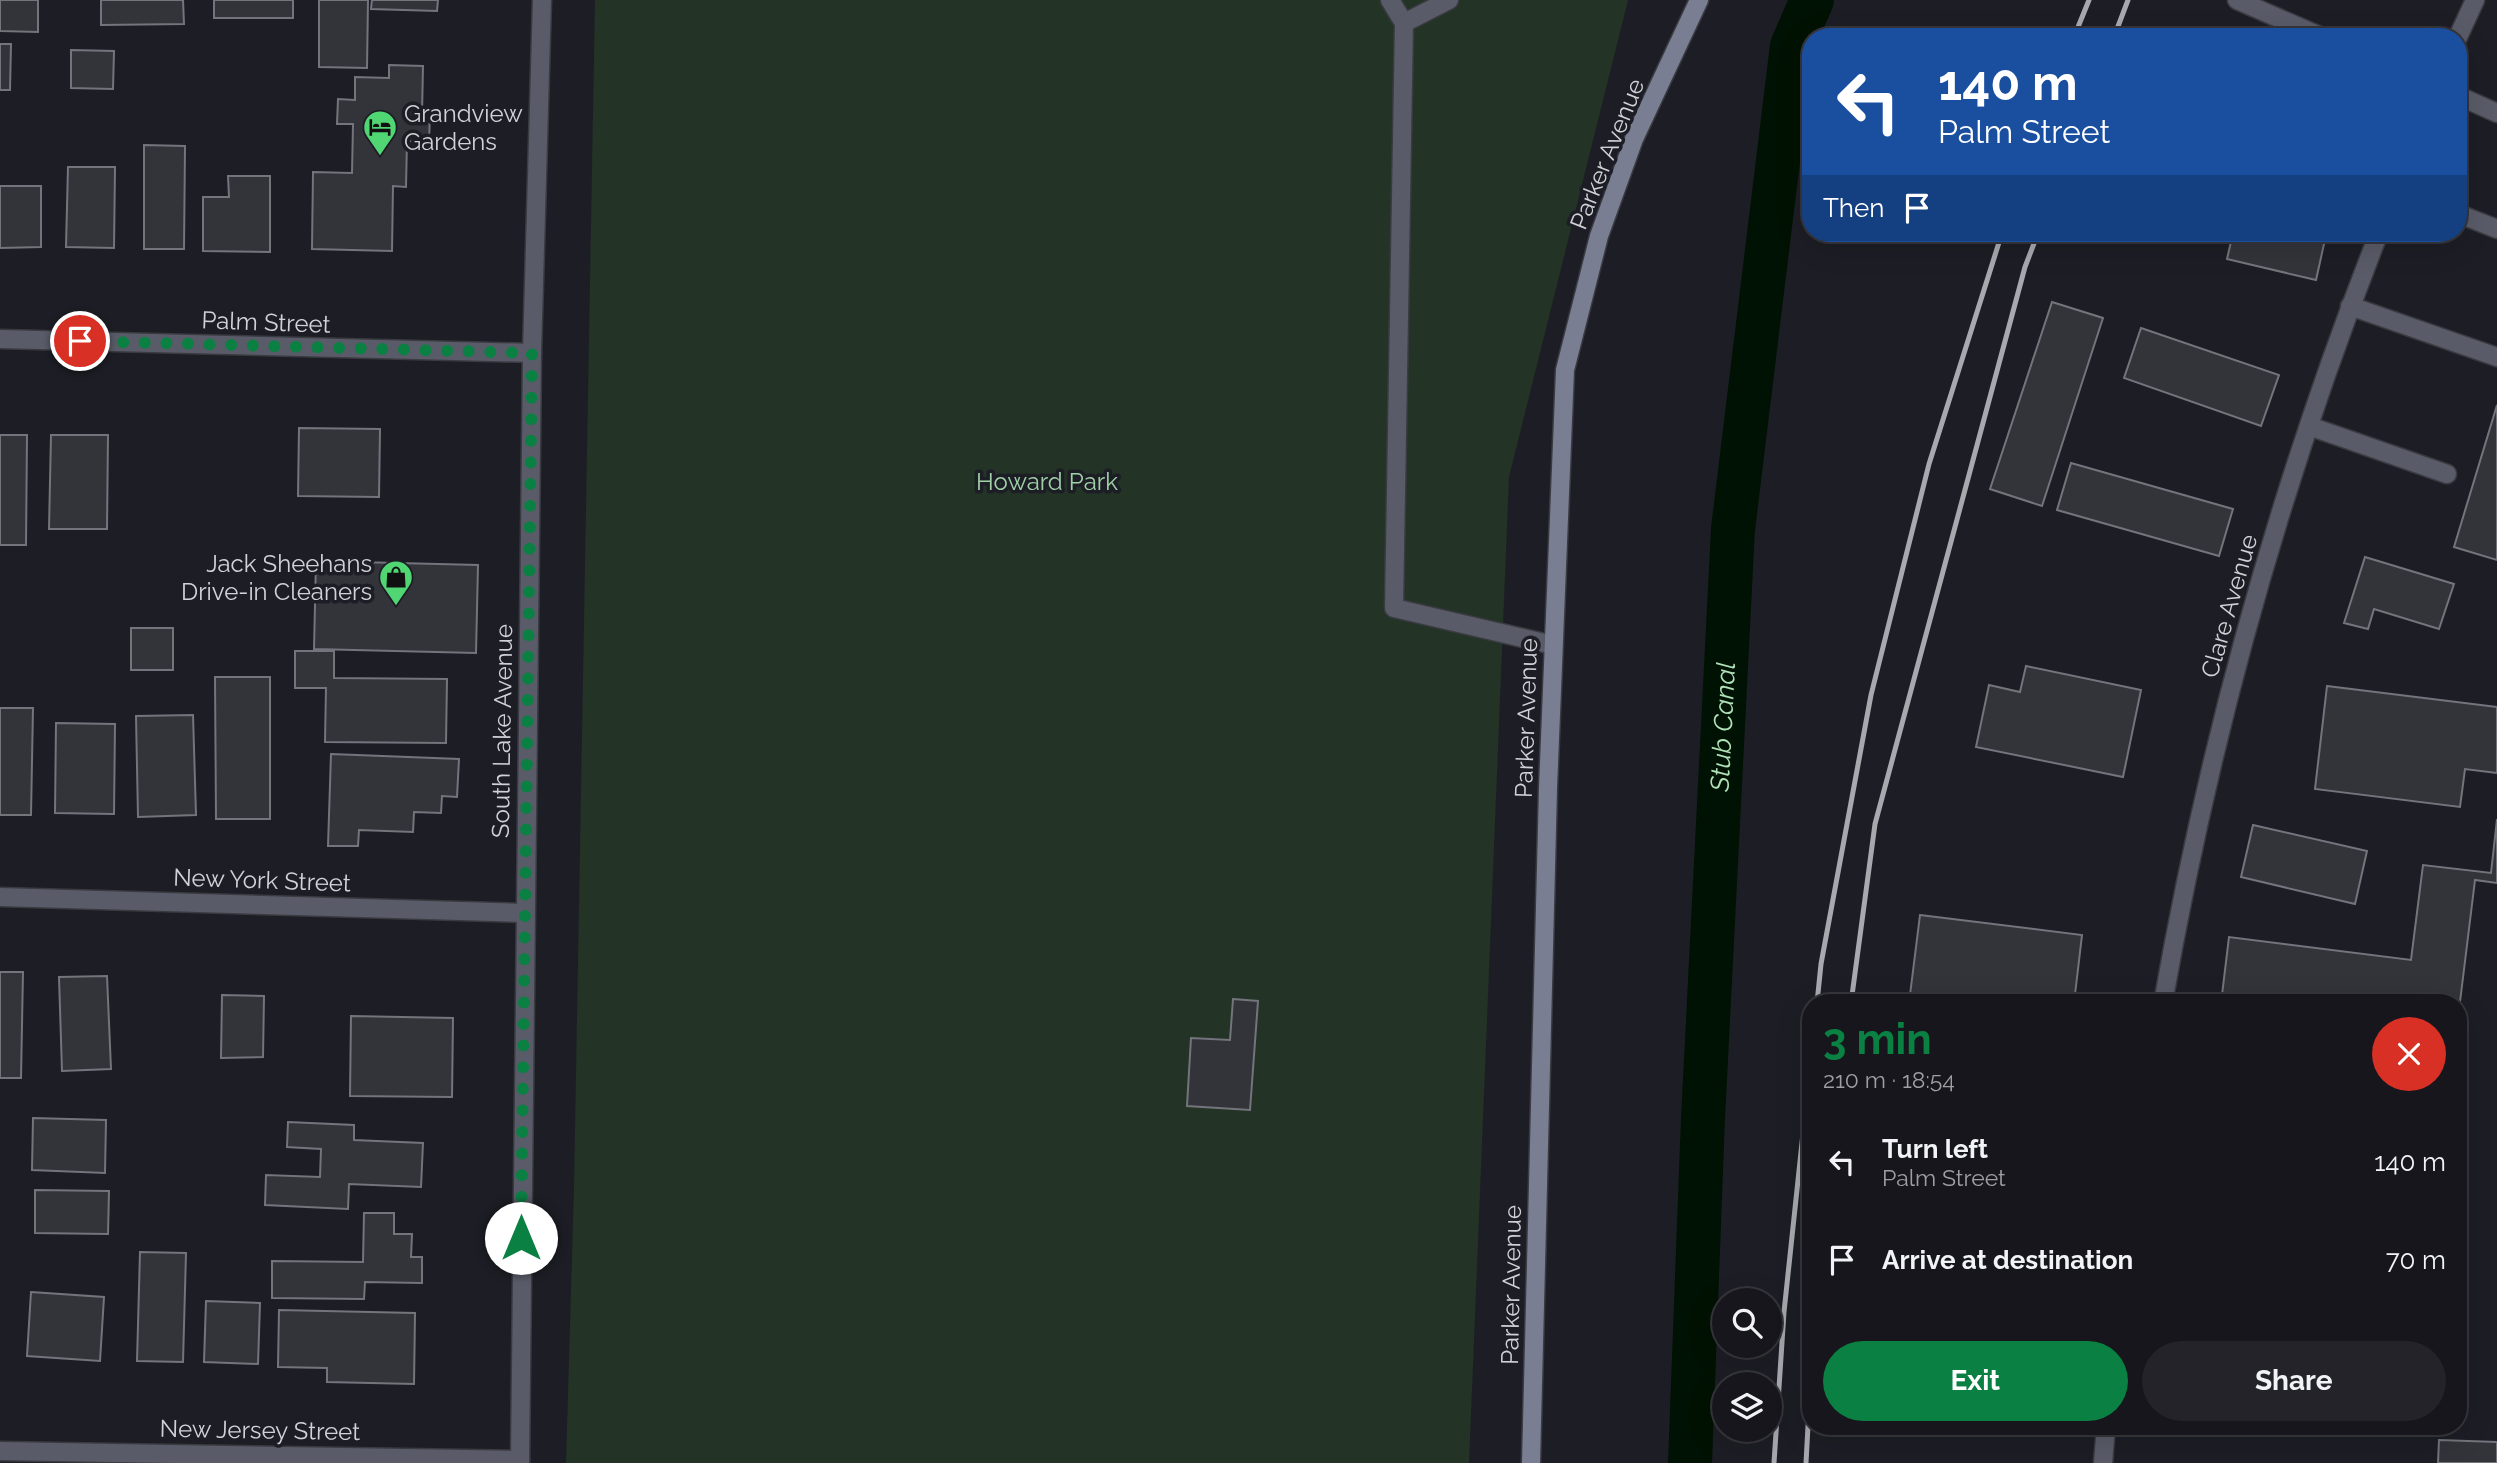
<!DOCTYPE html>
<meta charset="utf-8">
<style>
:root{--surface:#16161c;--page:#232329;--text:#f1f3f6;--muted:#9e9fa3;--line:#35353b;--accent:#0b8043}
body{margin:0;font-family:Raleway,sans-serif;background:var(--page);color:var(--text);height:100vh;display:flex;flex-direction:column;font-size:26px;white-space:nowrap}
*{box-sizing:border-box;margin:0}
p{font-size:23px;color:var(--muted)}
.icon{flex:none;width:38px;height:38px;fill:none;stroke:currentColor;stroke-width:2;stroke-linecap:round;stroke-linejoin:round}
.map{position:relative;flex:1;overflow:hidden}
.sheet{position:absolute;left:1802px;top:994px;width:665px;height:441px;display:flex;flex-direction:column;background:var(--surface);border-radius:28px;box-shadow:0 7px 28px #0002,0 0 0 2px var(--line)}
.sheet>*{flex:none}
.guide{position:absolute;left:1802px;top:28px;width:665px;height:214px;border-radius:28px;box-shadow:0 7px 28px #0002,0 0 0 2px var(--line);background:#1a4fa0;color:#fff;overflow:hidden}
.tools{position:absolute;left:1712px;top:1288px;display:grid;gap:14px}
.tools a{display:grid;place-items:center;width:70px;height:70px;border-radius:50%;background:var(--surface);box-shadow:0 7px 28px #0002,0 0 0 2px var(--line);font-size:35px}
.pin{position:absolute;display:grid;place-items:center;width:60px;height:60px;color:#fff;margin:-30px;border:4px solid #fff;border-radius:50%;box-shadow:0 2px 7px #0007}
.me{position:absolute;width:77px;margin:-38px;rotate:0deg;stroke-linejoin:round;filter:drop-shadow(0 0 5px #0008)}
.turn{display:flex;align-items:center;gap:24px;height:147px;padding:0 21px;font-size:32px}
.turn .icon{width:91px;height:91px;stroke-width:2.5}
.turn b{display:block;font-size:49px;line-height:60px}
.then{display:flex;align-items:center;height:66px;padding:0 21px;background:#0003;gap:14px;font-size:26px}
.round{display:grid;place-items:center;flex:none;width:74px;height:74px;border-radius:37px;background:var(--page)}
.summary{display:flex;align-items:center;justify-content:space-between;height:119px;padding:0 21px}
h1{font-size:42px;font-weight:700;line-height:52px;color:var(--accent)}
.primary-button{display:flex;gap:14px;margin-top:auto;padding:14px 21px}
.primary-button a{flex:1;height:80px;border-radius:42px;background:var(--accent);color:#fff;font-size:28px;font-weight:700;line-height:80px;text-align:center}
.primary-button a+a{background:var(--page);color:var(--text)}
ul{padding:0;list-style:none}
li{display:flex;align-items:center;gap:21px;height:98px;padding:0 21px}
li div{flex:1}
li b{display:block;font-size:26px}
li em{font-style:normal}
.map>svg:first-child{display:block}
.green{fill:#233326}
.lines{fill:none;stroke-linecap:round;stroke-linejoin:round}
.canal{stroke:#001203;stroke-width:44}
.building{fill:#32343a;stroke:#73747c;stroke-width:2}
.lane-casing{stroke:#3a3b41;stroke-width:21}
.street-casing{stroke:#3a3b41;stroke-width:21}
.secondary-casing{stroke:#3a3b41;stroke-width:21}
.lane{stroke:#595b68;stroke-width:18}
.street{stroke:#595b68;stroke-width:18}
.secondary{stroke:#797e92;stroke-width:18}
.rail{stroke:#a8a9af;stroke-width:5}
.route{stroke:#0b8043;stroke-width:12;stroke-dasharray:0 21.6}
.labels{text-anchor:middle;dominant-baseline:central;stroke-width:7;stroke-linejoin:round;paint-order:stroke}
.poi-label{font-size:24px;fill:#d1d2d7;stroke:#1d1e25;text-anchor:start}
.street-label{font-size:24px;fill:#d1d2d7;stroke:#1d1e25}
.park-label{font-size:24px;fill:#9fd0a7;stroke:#1d1e25}
.water-label{font-size:26px;font-style:italic;fill:#b1e3b9;stroke:#1d1e25}
</style>
<div class="map">
<svg width="2497" height="1463" viewBox="0 0 2497 1463">
<rect width="100%" height="100%" fill="#1d1e25"/>
<!-- green -->
<polygon class="green" points="595,0 1628,0 1509,477 1469,1463 566,1463 574,1188"/>
<g class="lines">
<!-- canal -->
<path class="canal" id="s1" d="M1690 1463 1703 1118 1733 529 1792 46 1812 0"/>
</g>
<!-- building -->
<g class="building">
<polygon points="0,0 38,0 38,32 0,31"/>
<polygon points="101,0 183,0 184,24 101,25"/>
<rect x="214" y="0" width="79" height="18"/>
<polygon points="319,0 368,0 367,68 319,67"/>
<polygon points="372,0 438,0 437,11 371,9"/>
<polygon points="0,44 11,44 10,90 0,90"/>
<polygon points="71,50 114,51 113,89 71,88"/>
<polygon points="389,65 423,66 422,114 430,114 429,142 407,141 406,187 393,186 392,251 312,249 313,172 352,173 353,124 337,124 338,99 355,100 355,77 389,78"/>
<polygon points="144,145 185,146 184,249 144,249"/>
<polygon points="68,167 115,167 114,248 66,247"/>
<polygon points="228,176 270,176 270,252 203,251 203,197 229,197"/>
<polygon points="0,186 41,186 41,247 0,248"/>
<polygon points="2233,233 2326,235 2316,280 2227,259"/>
<polygon points="2052,302 2103,318 2042,506 1990,489"/>
<polygon points="2141,328 2279,375 2261,426 2124,378"/>
<polygon points="2497,405 2497,560 2454,547"/>
<polygon points="299,428 380,429 379,497 298,496"/>
<polygon points="0,435 27,435 26,545 0,545"/>
<polygon points="51,435 108,435 107,529 49,529"/>
<polygon points="2071,463 2233,509 2219,556 2057,510"/>
<polygon points="2365,557 2454,584 2439,629 2374,609 2368,629 2344,623"/>
<polygon points="316,561 478,565 476,653 314,649"/>
<rect x="131" y="628" width="42" height="42"/>
<polygon points="295,651 334,651 334,678 447,679 446,743 325,742 326,688 295,688"/>
<polygon points="2026,666 2141,690 2123,777 1976,747 1989,685 2020,692"/>
<polygon points="215,677 270,677 270,819 216,819"/>
<polygon points="2327,686 2497,707 2497,773 2465,769 2460,807 2315,789"/>
<polygon points="0,708 33,708 31,815 0,815"/>
<polygon points="193,715 196,815 138,817 136,716"/>
<polygon points="56,723 115,724 114,814 55,813"/>
<polygon points="331,754 459,759 457,797 442,796 441,813 414,812 413,832 359,830 358,846 328,846"/>
<polygon points="2497,819 2497,883 2475,880 2459,1010 2459,1003 2287,1003 2222,995 2229,937 2411,960 2423,865 2491,873"/>
<polygon points="2253,825 2367,851 2355,904 2241,877"/>
<polygon points="1920,915 2082,935 2074,1003 1909,1003"/>
<polygon points="0,972 23,972 21,1078 0,1078"/>
<polygon points="107,976 111,1069 62,1071 59,977"/>
<polygon points="222,995 264,996 263,1057 221,1058"/>
<polygon points="1233,999 1258,1001 1250,1110 1187,1106 1191,1038 1230,1040"/>
<polygon points="351,1016 453,1018 452,1097 350,1096"/>
<polygon points="33,1118 106,1120 105,1173 32,1170"/>
<polygon points="288,1122 354,1125 354,1140 423,1143 421,1187 349,1184 348,1209 265,1205 266,1175 320,1177 321,1149 287,1147"/>
<polygon points="35,1190 109,1191 108,1234 35,1233"/>
<polygon points="364,1213 394,1213 394,1234 412,1234 411,1257 422,1257 422,1283 365,1282 364,1299 272,1298 272,1261 363,1262"/>
<polygon points="140,1252 186,1253 183,1362 137,1361"/>
<polygon points="31,1292 104,1297 100,1361 27,1356"/>
<polygon points="206,1301 260,1303 258,1364 204,1362"/>
<polygon points="279,1310 415,1313 414,1384 327,1382 327,1368 278,1367"/>
<polygon points="2439,1440 2497,1442 2497,1463 2438,1463"/>
</g>
<g class="lines">
<!-- lane casing -->
<g class="lane-casing">
<g id="lane">
<polyline points="1390,0 1404,23"/>
<polyline points="1449,0 1404,23 1394,608 1553,645"/>
<polyline points="2459,214 2497,229"/>
<polyline points="2350,306 2497,357"/>
<polyline points="2309,426 2447,474"/>
</g>
</g>
<!-- street casing -->
<g class="street-casing">
<g id="street">
<polyline points="2237,0 2322,37"/>
<polyline points="2458,37 2475,0"/>
<polyline points="2459,96 2497,113"/>
<polyline points="0,339 532,353"/>
<polyline points="0,897 523,913"/>
<path d="M2163 1003C2209 740 2281 481 2379 233"/>
<polyline points="0,1451 520,1460"/>
<polyline points="520,1463 532,353 542,0"/>
<polyline points="2103,1463 2106,1426"/>
</g>
</g>
<!-- secondary casing -->
<g class="secondary-casing">
<polyline id="secondary" points="1531,1463 1548,788 1565,370 1599,236 1634,139 1699,0"/>
</g>
<!-- lane -->
<use href="#lane" class="lane"/>
<!-- street -->
<use href="#street" class="street"/>
<!-- secondary -->
<use href="#secondary" class="secondary"/>
<!-- rail -->
<g class="rail">
<polyline points="2074,37 2089,0"/>
<polyline points="2114,37 2128,0"/>
<polyline points="1817,1003 1821,964 1871,695 1929,464 2002,233"/>
<polyline points="1851,1003 1875,824 2025,267 2038,233"/>
<polyline points="1774,1463 1784,1312 1811,1058"/>
<polyline points="1806,1463 1811,1371"/>
</g>
</g>
<g class="lines">
<!-- route -->
<polyline class="route" points="80,341 532,353 521,1238"/>
</g>
<!-- icons -->
<defs>
<g id="hotel-pin" transform="scale(1.75)"><path d="M0 17L-7.5 6A9.5 9.5 0 1 1 7.5 6Z" fill="#51d674" stroke="#1d1e25"/><path d="M-6-4.5h1.5V1H6V5H4.5V3h-9V5H-6ZM-4 0a1.8 1.8 0 1 1 3.6 0ZM.5 0V-2.5h3Q6-2.5 6 0Z" fill="#111"/></g>
<g id="shop-pin" transform="scale(1.75)"><path d="M0 17L-7.5 6A9.5 9.5 0 1 1 7.5 6Z" fill="#51d674" stroke="#1d1e25"/><path d="M-5-2.5h2.3a2.7 3.5 0 0 1 5.4 0H5L5.5 6h-11ZM-1.5-2.5h3a1.5 2.3 0 0 0-3 0Z" fill="#111"/></g>
</defs>
<g fill-rule="evenodd">
<use href="#hotel-pin" x="380" y="127"/>
<use href="#shop-pin" x="396" y="577"/>
</g>
<g class="labels">
<!-- poi labels -->
<g class="poi-label">
<text x="404" y="113">Grandview<tspan x="404" dy="28">Gardens</tspan></text>
<text x="372" y="563" text-anchor="end">Jack Sheehans<tspan x="372" dy="28">Drive-in Cleaners</tspan></text>
</g>
<!-- street labels -->
<g class="street-label">
<text transform="translate(1607 154) rotate(-68)">Parker Avenue</text>
<text transform="translate(266 322) rotate(2)">Palm Street</text>
<text transform="translate(2229 606) rotate(-74)">Clare Avenue</text>
<text transform="translate(1526 718) rotate(-88)">Parker Avenue</text>
<text transform="translate(502 731) rotate(-89)">South Lake Avenue</text>
<text transform="translate(262 880) rotate(2)">New York Street</text>
<text transform="translate(1511 1285) rotate(-89)">Parker Avenue</text>
<text transform="translate(260 1430) rotate(1)">New Jersey Street</text>
</g>
<!-- park labels -->
<g class="park-label">
<text x="1047" y="481">Howard Park</text>
</g>
<!-- water labels -->
<g class="water-label">
<text stroke="none"><textPath href="#s1" startOffset="737">Stub Canal</textPath></text>
</g>
</g>
</svg>
<div class="tools">
<a><svg class="icon" aria-label="search" viewBox="0 0 24 24"><circle cx="10" cy="10" r="6"/><path d="M15 15l6 6"/></svg></a>
<a><svg class="icon" aria-label="layers" viewBox="0 0 24 24"><path d="M12 4l9 5-9 5-9-5zM3 14l9 5 9-5"/></svg></a>
</div>
<div class="pin" style="left:80px;top:341px;background:#d93025"><svg class="icon" aria-label="arrive" viewBox="0 0 24 24"><path d="M6 21V4h12l-3 4 3 4H6"/></svg></div>
<svg class="me" style="left:521px;top:1238px" viewBox="-20 -20 40 40"><circle r="19" fill="#fff"/><path d="M0-13L10 11 0 6-10 11z" fill="#0b8043"/></svg>
<div class="guide">
<div class="turn"><svg class="icon" aria-label="left" viewBox="0 0 24 24"><path d="M17 20v-9H6M10 6l-5 5 5 5"/></svg><div><b>140 m</b>Palm Street</div></div>
<div class="then">Then<svg class="icon" aria-label="arrive" viewBox="0 0 24 24"><path d="M6 21V4h12l-3 4 3 4H6"/></svg></div>
</div>
<section class="sheet">
<div class="summary"><div><h1>3 min</h1><p>210 m · 18:54</p></div><a class="round" style="background:#d93025;color:#fff"><svg class="icon" aria-label="close" viewBox="0 0 24 24"><path d="M6 6l12 12M18 6L6 18"/></svg></a></div>
<ul>
<li><svg class="icon" aria-label="left" viewBox="0 0 24 24"><path d="M17 20v-9H6M10 6l-5 5 5 5"/></svg><div><b>Turn left</b><p>Palm Street</p></div><em>140 m</em></li>
<li><svg class="icon" aria-label="arrive" viewBox="0 0 24 24"><path d="M6 21V4h12l-3 4 3 4H6"/></svg><div><b>Arrive at destination</b></div><em>70 m</em></li>
</ul>
<div class="primary-button"><a>Exit</a><a>Share</a></div>
</section>
</div>
